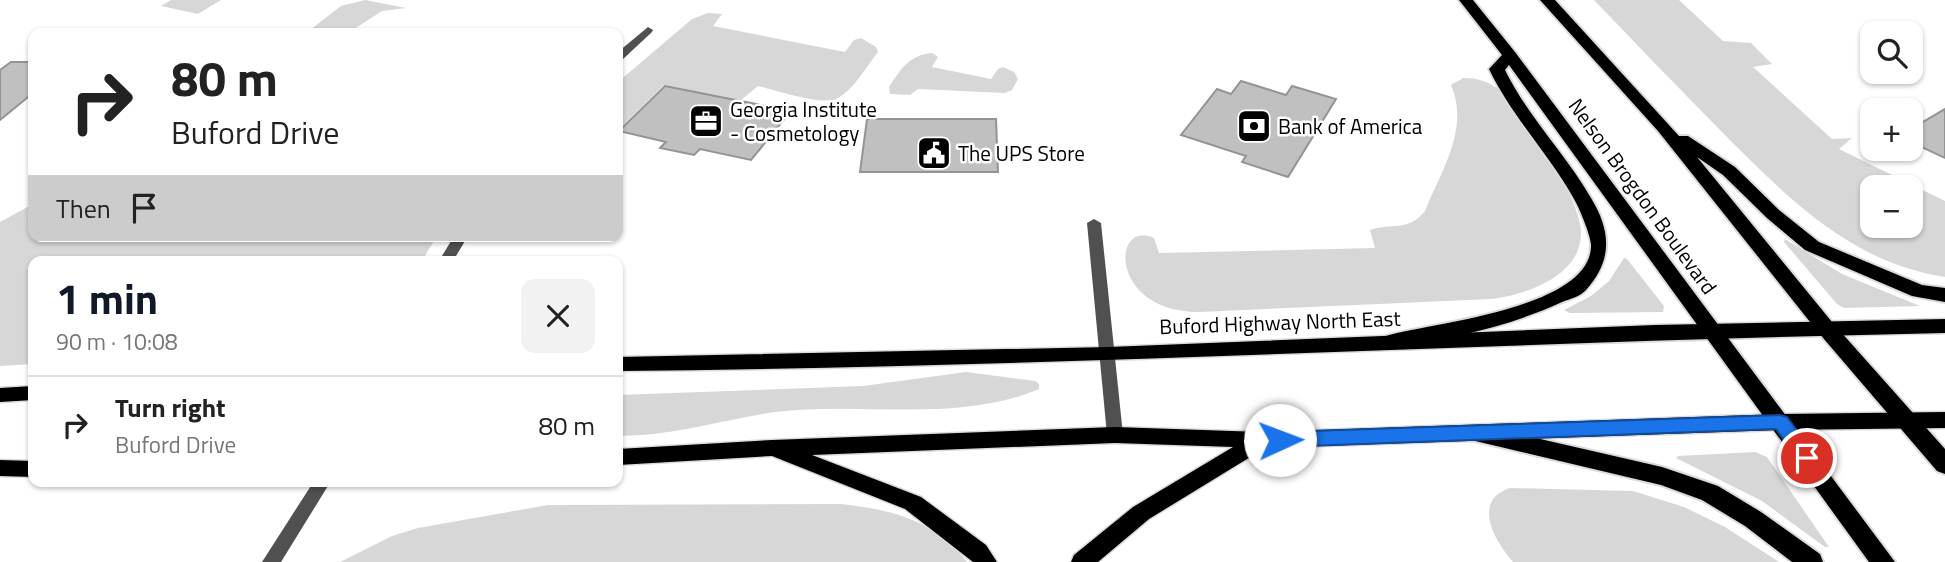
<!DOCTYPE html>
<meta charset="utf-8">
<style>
:root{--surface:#fff;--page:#f2f2f2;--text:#222;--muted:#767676;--line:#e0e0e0;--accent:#111827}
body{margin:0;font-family:"Titillium Web",sans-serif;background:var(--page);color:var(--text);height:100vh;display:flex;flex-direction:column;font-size:26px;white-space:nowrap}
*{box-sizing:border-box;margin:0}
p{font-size:23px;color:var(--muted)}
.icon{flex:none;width:38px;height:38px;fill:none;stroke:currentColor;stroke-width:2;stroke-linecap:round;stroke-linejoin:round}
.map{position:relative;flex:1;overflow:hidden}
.side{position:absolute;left:28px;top:256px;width:595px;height:231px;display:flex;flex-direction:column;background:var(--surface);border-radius:14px;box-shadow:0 2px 5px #0004}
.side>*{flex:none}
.hud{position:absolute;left:28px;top:28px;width:595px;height:214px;border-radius:14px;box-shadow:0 2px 5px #0004;background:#fff;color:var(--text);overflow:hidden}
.buttons{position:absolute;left:1860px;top:21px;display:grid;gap:14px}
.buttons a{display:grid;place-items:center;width:63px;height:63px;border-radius:14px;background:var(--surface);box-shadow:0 2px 5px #0004;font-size:35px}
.pin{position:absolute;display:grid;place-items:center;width:60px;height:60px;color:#fff;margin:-30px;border:4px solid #fff;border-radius:50%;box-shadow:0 2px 7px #0007}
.me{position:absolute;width:77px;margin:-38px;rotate:88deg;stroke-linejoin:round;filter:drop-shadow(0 0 5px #0008)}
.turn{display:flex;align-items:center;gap:24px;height:147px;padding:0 28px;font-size:32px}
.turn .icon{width:91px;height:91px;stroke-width:2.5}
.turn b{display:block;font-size:49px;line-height:60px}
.then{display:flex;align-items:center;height:66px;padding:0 28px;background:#0003;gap:14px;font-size:26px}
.round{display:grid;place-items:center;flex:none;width:74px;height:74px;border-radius:14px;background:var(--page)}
.head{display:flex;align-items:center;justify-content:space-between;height:119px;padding:0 28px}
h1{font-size:42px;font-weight:700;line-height:52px;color:var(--accent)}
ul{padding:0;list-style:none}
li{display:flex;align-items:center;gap:21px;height:98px;padding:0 28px;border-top:2px solid var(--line)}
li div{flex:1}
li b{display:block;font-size:26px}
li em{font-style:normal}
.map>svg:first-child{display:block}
.green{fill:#d7d7d7;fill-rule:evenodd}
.building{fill:#c0c0c0;stroke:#949494;stroke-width:2}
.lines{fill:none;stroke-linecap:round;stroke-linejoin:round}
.primary-casing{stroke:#dbdbdb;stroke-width:3}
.trunk-casing{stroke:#dbdbdb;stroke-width:4}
.minor{fill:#505050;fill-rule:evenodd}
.primary{fill:#000;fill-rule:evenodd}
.trunk{fill:#000;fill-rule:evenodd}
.route{fill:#1a73e8;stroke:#114b97;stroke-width:2}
.labels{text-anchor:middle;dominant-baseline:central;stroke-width:5;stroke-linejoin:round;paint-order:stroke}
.poi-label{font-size:21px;fill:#000;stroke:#fff;text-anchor:start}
.street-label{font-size:21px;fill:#000;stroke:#fff}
</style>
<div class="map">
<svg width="1945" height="562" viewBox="0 0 1945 562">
<rect width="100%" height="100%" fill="#fff"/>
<!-- green -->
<g class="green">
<polygon points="171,0 221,0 198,14 161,6"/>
<polygon points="365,0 406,8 382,11 348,33 306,33 341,6"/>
<path d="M1594 0H1679L1723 41 1751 43 1772 64 1753 67 1832 139 1852 138 1839 149 1945 201V277C1847 262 1783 193 1717 127 1676 85 1635 43 1594 0ZM1872 187H1911V226H1872Z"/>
<path d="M708 13 722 14 713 26 845 52 854 40 861 38 876 47 878 52C867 66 854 89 838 98 824 107 775 90 758 86L741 100 664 85 618 130V82L692 19Z"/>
<path d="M932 53 938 57 932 67 991 79 998 69 1003 67 1014 72 1018 79 1012 90 1005 93 918 89 910 95 890 94 889 87C901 69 909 55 932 53Z"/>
<path d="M1463 78C1475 78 1489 81 1498 89 1512 101 1532 134 1542 150 1555 170 1571 192 1578 216 1595 269 1535 293 1492 299L1199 312C1108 312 1112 218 1154 238L1159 253 1375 248 1370 230C1392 222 1407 233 1425 211 1441 171 1470 129 1451 85Z"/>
<polygon points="33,204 33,236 437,236 422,261 33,261 33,364 0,366 0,222"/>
<polygon points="1785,239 1842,274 1920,306 1844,308 1837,304 1784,242"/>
<polygon points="1624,258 1627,259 1664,306 1663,312 1570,313 1564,310 1591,296 1609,281"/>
<path d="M966 372 1035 381 1039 384V389C956 424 862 401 775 412 722 420 672 436 618 436V395L863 386Z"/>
<polygon points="1755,452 1767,457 1829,547 1825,547 1762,501 1676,458 1678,456"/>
<path d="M1510 488 1633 491 1684 507 1725 527 1779 562H1513C1495 542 1471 500 1510 488Z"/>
<path d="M840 504C889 509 936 520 967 562H340L392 536 418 528 548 505Z"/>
</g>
<!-- building -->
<g class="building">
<polygon points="11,62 33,62 33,93 0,120 0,70"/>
<polygon points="1241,81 1286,95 1292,86 1336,99 1288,177 1242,162 1246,156 1181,135 1217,89 1231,94"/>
<polygon points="665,86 791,111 751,160 700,149 694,155 660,148 666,142 619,131"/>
<polygon points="1945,109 1945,158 1911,142 1911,129"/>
<polygon points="867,119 996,119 998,172 860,172"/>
</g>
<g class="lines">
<!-- primary casing -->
<g class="primary-casing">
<g id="primary">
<path d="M1945 319V333C1502 342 1060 367 618 371V357L1109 347 1655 325Z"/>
<polygon points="33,386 33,400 0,402 0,388"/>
<polygon points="1945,412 1945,428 1780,430 1265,448 1149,519 1098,562 1071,562 1074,555 1133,507 1233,447 1115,443 812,455 921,497 986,545 997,562 973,562 905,509 772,456 618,465 618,449 772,440 1115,427 1261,432 1780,414"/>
<polygon points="0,460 33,461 33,477 0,476"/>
</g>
</g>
<!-- trunk casing -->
<g class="trunk-casing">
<g id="trunk">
<path d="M1459 0H1473L1515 52 1895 562H1869L1509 65 1505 70C1528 117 1565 153 1591 198 1611 231 1613 260 1586 290 1581 296 1570 299 1562 302 1508 327 1452 338 1393 348L1386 346 1383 341 1386 336C1430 323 1592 309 1591 245 1591 236 1579 207 1574 199 1549 154 1512 117 1489 69L1502 55Z"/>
<polygon points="1540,0 1555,0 1679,136 1688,136 1735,167 1779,210 1819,242 1922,285 1945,288 1945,302 1912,296 1805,250 1767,218 1723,175 1697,157 1832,322 1945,449 1945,474 1937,471 1818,332 1658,131"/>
<polygon points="1479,425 1662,467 1718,486 1761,512 1820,554 1823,562 1792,562 1745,526 1702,500 1661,485 1471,440 1468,434 1471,428"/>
</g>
</g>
<!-- minor -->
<g class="minor">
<polygon points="648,27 653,30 652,32 622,60 618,61 618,52"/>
<polygon points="1094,219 1101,223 1123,435 1121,439 1115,441 1109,439 1107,435 1087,223"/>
<polygon points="454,236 468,236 453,261 439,261"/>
<polygon points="314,481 331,481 281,562 262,562"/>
</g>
<!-- primary -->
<use href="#primary" class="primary"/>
<!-- trunk -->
<use href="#trunk" class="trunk"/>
</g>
<!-- route -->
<polygon class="route" points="1780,415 1787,417 1814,453 1816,458 1814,463 1807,466 1800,463 1776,429 1280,447 1273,445 1271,440 1273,435 1280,432"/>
<!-- icons -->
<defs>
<g id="office-square" transform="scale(1.75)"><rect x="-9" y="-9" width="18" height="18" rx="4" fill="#000" stroke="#fff"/><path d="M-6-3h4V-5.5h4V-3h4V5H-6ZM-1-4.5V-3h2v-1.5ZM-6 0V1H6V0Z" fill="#fff"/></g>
<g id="bank-square" transform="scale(1.75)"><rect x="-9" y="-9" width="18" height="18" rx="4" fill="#000" stroke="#fff"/><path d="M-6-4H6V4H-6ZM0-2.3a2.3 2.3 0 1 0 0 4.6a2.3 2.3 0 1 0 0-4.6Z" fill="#fff"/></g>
<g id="civic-square" transform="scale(1.75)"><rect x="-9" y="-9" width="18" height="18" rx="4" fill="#000" stroke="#fff"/><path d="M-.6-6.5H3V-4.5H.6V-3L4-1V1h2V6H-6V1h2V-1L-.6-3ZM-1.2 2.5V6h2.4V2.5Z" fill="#fff"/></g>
</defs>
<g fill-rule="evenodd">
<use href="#office-square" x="706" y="121"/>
<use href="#bank-square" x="1254" y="126"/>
<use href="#civic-square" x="934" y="153"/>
</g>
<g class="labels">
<!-- poi labels -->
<g class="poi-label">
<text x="730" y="109">Georgia Institute<tspan x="730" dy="24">- Cosmetology</tspan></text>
<text x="1278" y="126">Bank of America</text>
<text x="958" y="153">The UPS Store</text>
</g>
<!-- street labels -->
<g class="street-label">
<text transform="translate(1643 196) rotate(54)">Nelson Brogdon Boulevard</text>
<text transform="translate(1280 322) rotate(-2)">Buford Highway North East</text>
</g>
</g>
</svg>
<div class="buttons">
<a><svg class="icon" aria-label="search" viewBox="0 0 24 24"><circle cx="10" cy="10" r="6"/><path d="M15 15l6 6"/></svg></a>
<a>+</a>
<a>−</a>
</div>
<div class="pin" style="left:1807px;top:458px;background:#d93025"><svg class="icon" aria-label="arrive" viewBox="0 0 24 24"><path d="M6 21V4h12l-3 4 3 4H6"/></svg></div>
<svg class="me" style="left:1280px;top:440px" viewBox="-20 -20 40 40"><circle r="19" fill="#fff"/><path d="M0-13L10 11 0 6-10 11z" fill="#1a73e8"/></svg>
<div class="hud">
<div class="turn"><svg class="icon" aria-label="right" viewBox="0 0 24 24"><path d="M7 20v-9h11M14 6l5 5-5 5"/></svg><div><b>80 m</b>Buford Drive</div></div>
<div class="then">Then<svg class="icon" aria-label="arrive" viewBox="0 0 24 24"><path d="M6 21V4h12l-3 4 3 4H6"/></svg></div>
</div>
<section class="side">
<div class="head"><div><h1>1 min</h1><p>90 m · 10:08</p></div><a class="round"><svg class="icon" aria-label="close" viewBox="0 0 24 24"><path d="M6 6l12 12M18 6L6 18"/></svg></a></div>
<ul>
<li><svg class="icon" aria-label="right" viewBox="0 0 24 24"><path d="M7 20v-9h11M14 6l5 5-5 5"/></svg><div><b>Turn right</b><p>Buford Drive</p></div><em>80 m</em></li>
</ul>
</section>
</div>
